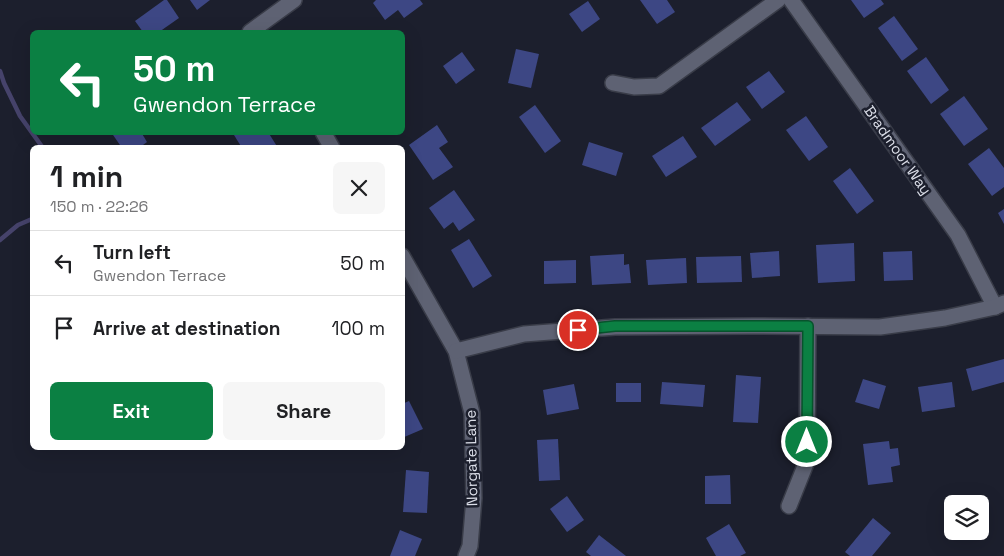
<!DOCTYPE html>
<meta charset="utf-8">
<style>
:root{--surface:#fff;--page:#f6f6f6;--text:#202124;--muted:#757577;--line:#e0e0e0;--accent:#0b8043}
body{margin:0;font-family:"Space Grotesk",sans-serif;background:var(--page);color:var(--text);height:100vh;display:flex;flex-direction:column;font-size:19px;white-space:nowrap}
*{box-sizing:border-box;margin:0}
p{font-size:16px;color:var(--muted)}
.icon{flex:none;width:28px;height:28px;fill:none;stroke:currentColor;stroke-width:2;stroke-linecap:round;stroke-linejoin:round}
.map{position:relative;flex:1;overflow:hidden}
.side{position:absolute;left:30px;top:145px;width:375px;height:305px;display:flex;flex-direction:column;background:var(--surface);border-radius:8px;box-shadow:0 5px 20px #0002}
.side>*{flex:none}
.banner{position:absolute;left:30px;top:30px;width:375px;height:105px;border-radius:8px;box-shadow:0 5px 20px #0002;background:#0b8043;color:#fff;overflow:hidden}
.buttons{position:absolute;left:944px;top:495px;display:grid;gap:10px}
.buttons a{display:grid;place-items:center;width:45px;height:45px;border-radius:8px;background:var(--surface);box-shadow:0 5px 20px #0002;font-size:25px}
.pin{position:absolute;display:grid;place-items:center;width:42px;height:42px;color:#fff;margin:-21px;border:2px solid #fff;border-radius:50%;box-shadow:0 1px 5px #0007}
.me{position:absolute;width:55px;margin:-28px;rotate:0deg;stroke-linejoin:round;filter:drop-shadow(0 0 4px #0008)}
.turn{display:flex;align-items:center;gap:18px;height:105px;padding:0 20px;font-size:22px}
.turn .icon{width:65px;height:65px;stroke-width:2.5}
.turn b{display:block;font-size:35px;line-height:42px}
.round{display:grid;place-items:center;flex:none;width:52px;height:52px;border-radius:8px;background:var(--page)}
.summary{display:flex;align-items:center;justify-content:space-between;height:85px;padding:0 20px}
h1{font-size:30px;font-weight:800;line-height:38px}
.action{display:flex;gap:10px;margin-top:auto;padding:10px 20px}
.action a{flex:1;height:58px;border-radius:8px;background:var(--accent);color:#fff;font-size:20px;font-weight:800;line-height:58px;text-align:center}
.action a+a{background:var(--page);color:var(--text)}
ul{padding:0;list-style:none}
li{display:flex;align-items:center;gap:15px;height:65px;padding:0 20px;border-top:1px solid var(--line)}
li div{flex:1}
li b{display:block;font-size:19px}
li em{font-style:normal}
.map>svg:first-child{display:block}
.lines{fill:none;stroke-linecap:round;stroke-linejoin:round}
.stream{stroke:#46436b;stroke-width:4.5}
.building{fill:#3d4784}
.minor-casing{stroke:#393c48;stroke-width:18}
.minor{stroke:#5e6273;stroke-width:15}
.route-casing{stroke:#07532c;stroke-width:12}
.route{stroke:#0b8043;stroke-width:9}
.labels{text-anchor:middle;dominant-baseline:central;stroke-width:5;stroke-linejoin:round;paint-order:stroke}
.street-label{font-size:15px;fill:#dbdee8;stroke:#1c1f2d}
</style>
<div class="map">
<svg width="1004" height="556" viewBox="0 0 1004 556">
<rect width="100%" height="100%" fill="#1c1f2d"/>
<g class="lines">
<!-- stream -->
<g class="stream">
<polyline points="0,71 4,83 20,116 43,148"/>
<polyline points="0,240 18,225 32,219"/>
</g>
</g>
<!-- building -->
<g class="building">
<polygon points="164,0 167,0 179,18 159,32 143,32 135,21"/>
<polygon points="190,0 210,0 197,10"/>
<polygon points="376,0 420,0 423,4 404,18 398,10 385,20 373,3"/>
<polygon points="640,0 667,0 675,12 657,24"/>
<polygon points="851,0 881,0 884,4 864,18"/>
<polygon points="588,1 600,19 582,32 569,14"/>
<polygon points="894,16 918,49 902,61 878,28"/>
<polygon points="516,49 539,54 531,88 508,83"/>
<polygon points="462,52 475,70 456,84 443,66"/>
<polygon points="926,57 949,90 931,104 907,71"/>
<polygon points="769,71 785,92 762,109 746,87"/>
<polygon points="964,96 988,129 964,146 940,114"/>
<polygon points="737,102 751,120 715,146 701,128"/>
<polygon points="535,105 561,141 545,153 519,117"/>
<polygon points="806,116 828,147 809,161 786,130"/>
<polygon points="437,125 448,142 439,148 453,167 433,180 409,145"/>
<polygon points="111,132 141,132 147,142 139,148 122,148"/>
<polygon points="237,132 268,132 278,148 242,148 234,135"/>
<polygon points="683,136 697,157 666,177 652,156"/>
<polygon points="589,142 623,153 616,176 582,165"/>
<polygon points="989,148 1004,168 1004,187 992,196 968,164"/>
<polygon points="850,168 874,201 857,214 833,181"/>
<polygon points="454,190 475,220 459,231 453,222 444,229 429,208"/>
<polygon points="1004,209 1004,224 998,213"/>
<polygon points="469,239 492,276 473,288 451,250"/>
<polygon points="854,243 855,281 818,283 816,245"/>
<polygon points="779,251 780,276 752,278 750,253"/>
<polygon points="912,251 913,280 884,281 883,252"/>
<polygon points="624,254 624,265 629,264 631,283 592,285 590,256"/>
<polygon points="741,256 742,282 697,283 696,257"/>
<polygon points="686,258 687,283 648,285 646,260"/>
<polygon points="576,260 576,283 544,284 544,261"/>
<polygon points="1004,359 1004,382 972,391 966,369"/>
<polygon points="736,375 761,377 758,423 733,422"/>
<polygon points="863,379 886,386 879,409 855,402"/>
<polygon points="662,382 705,385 703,407 660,404"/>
<polygon points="952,382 955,407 922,412 918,387"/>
<rect x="616" y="383" width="25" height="19"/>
<polygon points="574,384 579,409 547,415 543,390"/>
<polygon points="409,401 423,429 402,438 402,404"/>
<polygon points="558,439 560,480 539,481 537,440"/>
<polygon points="889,441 890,449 898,448 900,465 891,467 893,482 868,485 863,444"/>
<polygon points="406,470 429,472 427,513 403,512"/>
<polygon points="730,475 731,504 705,504 705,476"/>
<polygon points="567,496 584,520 567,532 550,509"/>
<polygon points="873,518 891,533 872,556 850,556 845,552"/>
<polygon points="729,524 746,553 740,556 716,556 706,538"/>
<polygon points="400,530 422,539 415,556 390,556"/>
<polygon points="599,535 626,556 591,556 586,552"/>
</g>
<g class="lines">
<!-- minor casing -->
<g class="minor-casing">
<g id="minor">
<polyline points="791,0 958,235 995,307"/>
<polyline points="250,32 294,0"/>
<polyline points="613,83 634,87 659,86 778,0"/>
<polyline points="323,132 332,148"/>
<polyline points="402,256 456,351 472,413 474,498 470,546 466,556"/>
<polyline points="456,351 524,334 615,327 752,326 880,327 945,318 995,307 1004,303"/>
<polyline points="789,506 807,461 808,326"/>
</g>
</g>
<!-- minor -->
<use href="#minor" class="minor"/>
</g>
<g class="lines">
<!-- route casing -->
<g class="route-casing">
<polyline id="route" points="578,330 615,326 808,326 807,442"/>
</g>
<!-- route -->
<use href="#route" class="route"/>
</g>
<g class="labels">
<!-- street labels -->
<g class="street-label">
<text transform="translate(898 150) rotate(55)">Bradmoor Way</text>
<text transform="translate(471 458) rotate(-91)">Norgate Lane</text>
</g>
</g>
</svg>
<div class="buttons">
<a><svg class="icon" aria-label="layers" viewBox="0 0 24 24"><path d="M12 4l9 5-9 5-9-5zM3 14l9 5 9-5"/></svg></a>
</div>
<div class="pin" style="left:578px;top:330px;background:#d93025"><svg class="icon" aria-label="arrive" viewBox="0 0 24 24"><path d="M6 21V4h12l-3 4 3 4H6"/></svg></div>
<svg class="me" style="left:807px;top:442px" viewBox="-20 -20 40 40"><circle r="17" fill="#0b8043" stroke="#fff" stroke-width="3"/><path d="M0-11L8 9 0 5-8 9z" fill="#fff"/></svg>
<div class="banner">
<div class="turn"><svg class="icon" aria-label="left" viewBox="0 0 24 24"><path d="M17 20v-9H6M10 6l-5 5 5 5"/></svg><div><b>50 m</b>Gwendon Terrace</div></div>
</div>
<section class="side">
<div class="summary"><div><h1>1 min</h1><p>150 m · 22:26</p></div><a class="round"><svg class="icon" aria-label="close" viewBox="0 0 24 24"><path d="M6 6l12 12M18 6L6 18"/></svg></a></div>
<ul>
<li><svg class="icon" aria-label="left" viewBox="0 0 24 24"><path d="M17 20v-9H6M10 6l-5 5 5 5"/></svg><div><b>Turn left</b><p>Gwendon Terrace</p></div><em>50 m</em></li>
<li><svg class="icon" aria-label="arrive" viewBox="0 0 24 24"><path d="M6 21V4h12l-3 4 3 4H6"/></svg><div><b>Arrive at destination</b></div><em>100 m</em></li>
</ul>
<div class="action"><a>Exit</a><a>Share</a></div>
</section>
</div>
